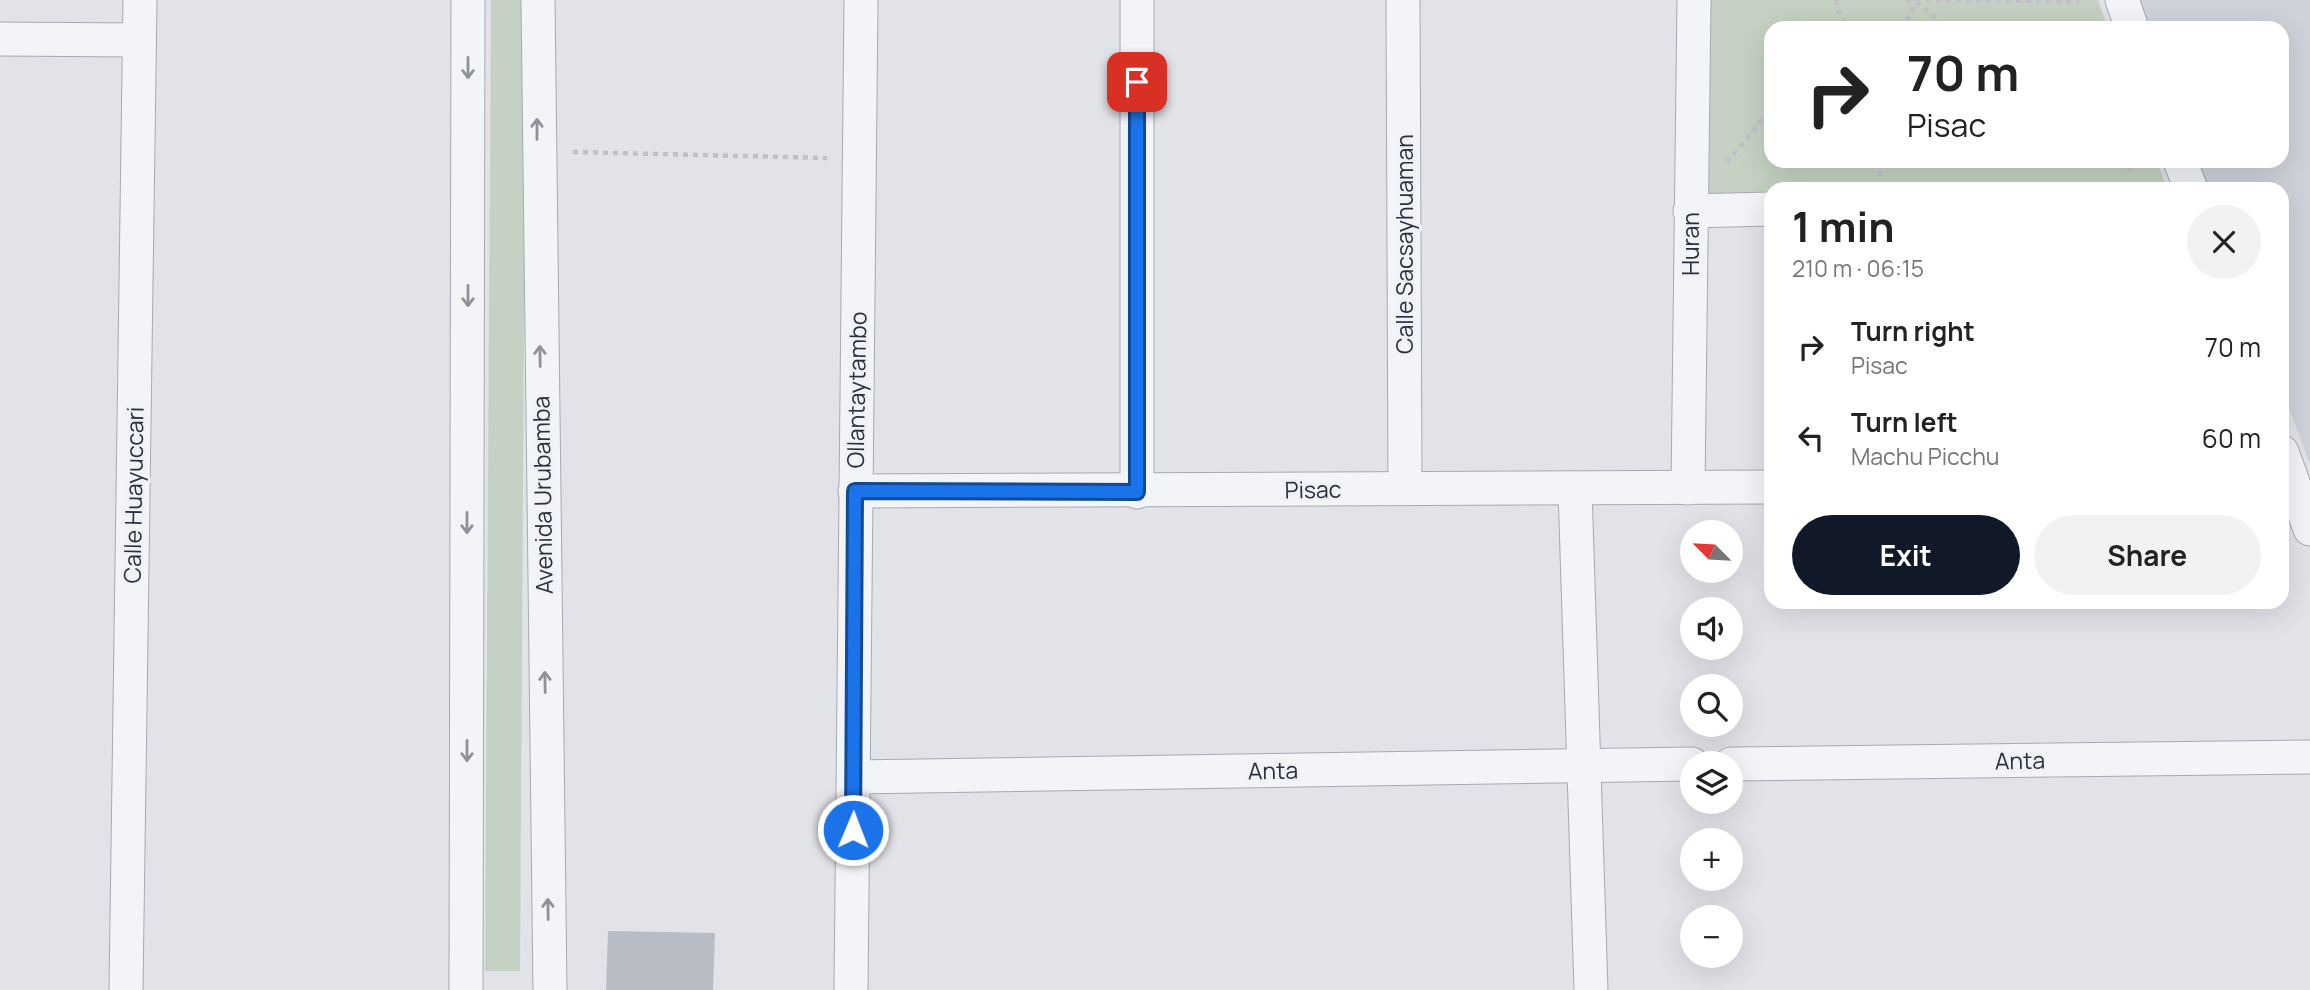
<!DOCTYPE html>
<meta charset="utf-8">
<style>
:root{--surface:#fff;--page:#f2f2f2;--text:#222;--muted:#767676;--accent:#111827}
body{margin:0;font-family:Manrope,sans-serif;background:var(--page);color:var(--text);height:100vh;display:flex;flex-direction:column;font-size:26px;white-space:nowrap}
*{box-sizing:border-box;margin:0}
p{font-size:23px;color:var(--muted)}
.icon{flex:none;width:38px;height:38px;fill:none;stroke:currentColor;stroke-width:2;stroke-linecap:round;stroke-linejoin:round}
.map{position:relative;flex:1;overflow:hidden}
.side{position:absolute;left:1764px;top:182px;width:525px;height:427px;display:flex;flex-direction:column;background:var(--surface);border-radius:21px;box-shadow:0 7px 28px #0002}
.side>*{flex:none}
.hud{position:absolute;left:1764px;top:21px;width:525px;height:147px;border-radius:21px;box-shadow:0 7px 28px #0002;background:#fff;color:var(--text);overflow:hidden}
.needle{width:46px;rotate:294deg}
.controls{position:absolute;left:1680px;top:520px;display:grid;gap:14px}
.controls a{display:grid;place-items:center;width:63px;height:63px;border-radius:50%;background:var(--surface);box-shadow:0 7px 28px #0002;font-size:35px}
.pin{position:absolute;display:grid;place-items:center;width:60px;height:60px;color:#fff;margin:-30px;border-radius:14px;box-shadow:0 4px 10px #0006}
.me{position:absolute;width:77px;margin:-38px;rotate:1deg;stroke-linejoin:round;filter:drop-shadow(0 0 5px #0008)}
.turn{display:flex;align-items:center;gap:24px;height:147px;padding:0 28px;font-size:32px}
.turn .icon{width:91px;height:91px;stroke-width:2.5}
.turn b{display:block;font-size:49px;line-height:60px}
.round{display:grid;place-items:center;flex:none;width:74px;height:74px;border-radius:37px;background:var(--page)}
.overview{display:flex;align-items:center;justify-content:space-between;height:119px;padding:0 28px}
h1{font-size:42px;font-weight:700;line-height:52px}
.cta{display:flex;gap:14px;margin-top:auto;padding:14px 28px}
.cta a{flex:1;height:80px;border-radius:42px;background:var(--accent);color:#fff;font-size:28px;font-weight:700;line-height:80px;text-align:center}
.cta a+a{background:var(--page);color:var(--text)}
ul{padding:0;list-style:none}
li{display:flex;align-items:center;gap:21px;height:91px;padding:0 28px}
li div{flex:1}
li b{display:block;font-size:26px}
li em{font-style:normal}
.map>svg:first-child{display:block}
.built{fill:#cfd2da}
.green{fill:#c5d1c3}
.building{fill:#b8bcc5}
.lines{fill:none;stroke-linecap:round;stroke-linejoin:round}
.minor-casing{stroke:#a7aab2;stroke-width:35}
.path{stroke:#bfc1c7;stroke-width:4.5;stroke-dasharray:5 5;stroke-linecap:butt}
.minor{stroke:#f3f4f7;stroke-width:33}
.oneway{stroke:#8f929a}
.route-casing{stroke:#114b97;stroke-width:18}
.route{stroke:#1a73e8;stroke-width:12}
.labels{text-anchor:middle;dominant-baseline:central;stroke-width:6;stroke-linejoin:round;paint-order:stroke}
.street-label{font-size:23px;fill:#2b303e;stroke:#f0f2f6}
</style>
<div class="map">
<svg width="2310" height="990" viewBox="0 0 2310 990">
<rect width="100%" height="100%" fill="#e1e3e8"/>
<!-- built -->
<polygon class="built" points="2136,0 2310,0 2310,464 2282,389 2282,189 2207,189 2197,161 2282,161 2282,28 2147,28"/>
<!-- green -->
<g class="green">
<polygon points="491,0 526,0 520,971 485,971"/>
<polygon points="1704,0 2098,0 2108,28 1771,28 1771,161 2157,161 2167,189 1771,189 1771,197 1700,198"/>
</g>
<!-- building -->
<polygon class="building" points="608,931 715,933 713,990 606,990"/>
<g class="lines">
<!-- minor casing -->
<g class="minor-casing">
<g id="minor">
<polyline points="538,0 550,990"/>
<polyline points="1137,0 1137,492"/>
<polyline points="1403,0 1405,487"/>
<polyline points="2122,0 2132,28"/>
<polyline points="0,39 139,40"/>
<polyline points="2180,161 2191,189"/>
<polyline points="1690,211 1771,209"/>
<polyline points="2282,452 2310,529"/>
<polyline points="1688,488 1694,0"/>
<polyline points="1575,489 1591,990"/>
<polyline points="855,491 1771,487"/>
<polyline points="1731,764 2310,757"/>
<polyline points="854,777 1692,764"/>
<polyline points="126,990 140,0"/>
<polyline points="466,990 468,0"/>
<polyline points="851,990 861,0"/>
</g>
</g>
<!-- path -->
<g class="path">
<polyline points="1836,0 1838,11 1850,28"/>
<polyline points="1906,0 2079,1"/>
<polyline points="1916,2 1949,28"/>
<polyline points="1900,28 1911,14 1915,3"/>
<polyline points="573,152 827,158"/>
<polyline points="1880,161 1880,176"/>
<polyline points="2120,161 2134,171"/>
<polyline points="1727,162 1771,109"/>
</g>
<!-- minor -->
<use href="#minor" class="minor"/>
</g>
<!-- one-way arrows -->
<defs><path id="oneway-shaft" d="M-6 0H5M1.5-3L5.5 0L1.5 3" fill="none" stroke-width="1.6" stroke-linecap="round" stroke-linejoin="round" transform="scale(1.75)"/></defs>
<g class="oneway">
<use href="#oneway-shaft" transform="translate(468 68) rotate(90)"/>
<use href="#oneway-shaft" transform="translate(537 129) rotate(-90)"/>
<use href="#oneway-shaft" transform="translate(468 296) rotate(90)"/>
<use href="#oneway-shaft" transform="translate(540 356) rotate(-91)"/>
<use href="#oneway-shaft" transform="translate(467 523) rotate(90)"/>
<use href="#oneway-shaft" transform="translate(545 682) rotate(-91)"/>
<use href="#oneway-shaft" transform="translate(467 751) rotate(90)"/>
<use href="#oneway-shaft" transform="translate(548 909) rotate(-91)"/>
</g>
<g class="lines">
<!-- route casing -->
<g class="route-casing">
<polyline id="route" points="853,830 855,491 1137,492 1137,82"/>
</g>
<!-- route -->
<use href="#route" class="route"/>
</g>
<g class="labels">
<!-- street labels -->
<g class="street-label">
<text transform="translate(1404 244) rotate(-90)">Calle Sacsayhuaman</text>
<text transform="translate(1690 244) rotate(-90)">Huran</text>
<text transform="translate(856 390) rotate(-89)">Ollantaytambo</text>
<text transform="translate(1313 489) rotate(-1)">Pisac</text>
<text transform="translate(133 495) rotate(-89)">Calle Huayuccari</text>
<text transform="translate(542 495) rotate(-91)">Avenida Urubamba</text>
<text transform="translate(2020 760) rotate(-1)">Anta</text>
<text transform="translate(1273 770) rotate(-1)">Anta</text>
</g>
</g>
</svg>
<div class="controls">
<a><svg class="needle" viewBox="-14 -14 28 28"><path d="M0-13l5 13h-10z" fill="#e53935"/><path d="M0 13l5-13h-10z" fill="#767676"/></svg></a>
<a><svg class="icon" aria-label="sound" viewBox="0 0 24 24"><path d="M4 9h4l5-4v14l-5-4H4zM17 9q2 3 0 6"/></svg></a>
<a><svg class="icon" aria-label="search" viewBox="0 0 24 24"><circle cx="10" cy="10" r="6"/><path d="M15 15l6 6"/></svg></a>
<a><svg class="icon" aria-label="layers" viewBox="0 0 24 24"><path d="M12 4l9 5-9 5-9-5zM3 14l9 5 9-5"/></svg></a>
<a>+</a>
<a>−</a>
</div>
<div class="pin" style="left:1137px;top:82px;background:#d93025"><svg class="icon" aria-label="arrive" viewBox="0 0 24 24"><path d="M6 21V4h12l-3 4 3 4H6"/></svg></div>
<svg class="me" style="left:853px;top:830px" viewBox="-20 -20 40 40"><circle r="17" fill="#1a73e8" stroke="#fff" stroke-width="3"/><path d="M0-11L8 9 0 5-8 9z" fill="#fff"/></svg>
<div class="hud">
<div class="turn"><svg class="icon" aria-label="right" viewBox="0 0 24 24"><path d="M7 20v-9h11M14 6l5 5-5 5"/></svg><div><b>70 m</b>Pisac</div></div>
</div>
<section class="side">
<div class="overview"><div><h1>1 min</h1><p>210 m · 06:15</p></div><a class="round"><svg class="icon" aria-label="close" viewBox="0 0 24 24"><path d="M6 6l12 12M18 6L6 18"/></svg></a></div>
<ul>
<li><svg class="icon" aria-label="right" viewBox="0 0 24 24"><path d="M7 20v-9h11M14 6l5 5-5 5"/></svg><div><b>Turn right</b><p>Pisac</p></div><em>70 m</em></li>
<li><svg class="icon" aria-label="left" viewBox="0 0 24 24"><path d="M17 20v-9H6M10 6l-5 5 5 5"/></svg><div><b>Turn left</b><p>Machu Picchu</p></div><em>60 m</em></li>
</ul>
<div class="cta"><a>Exit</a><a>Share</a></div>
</section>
</div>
